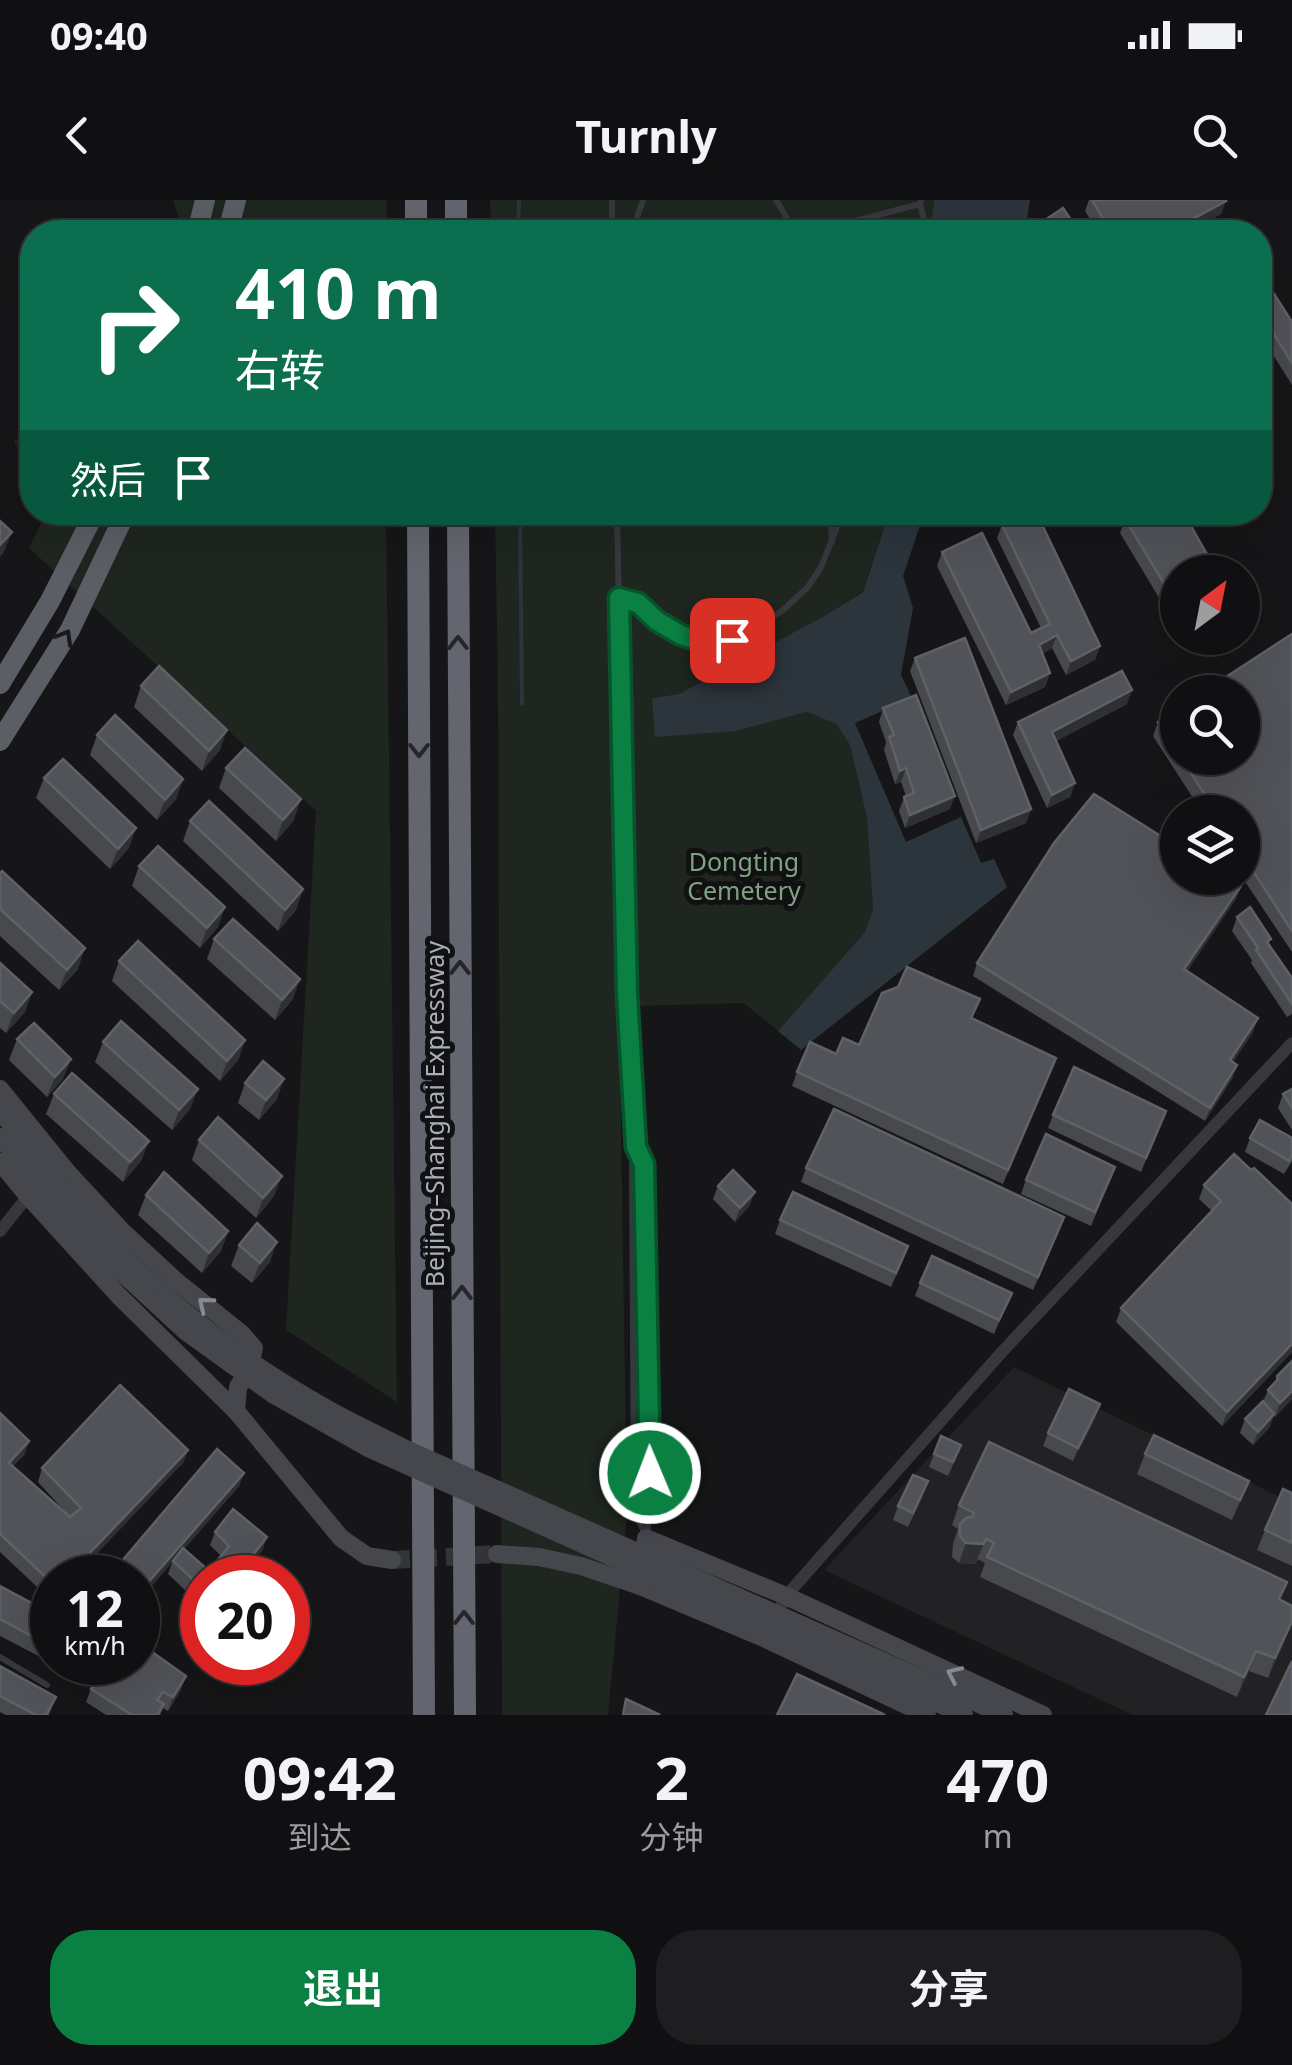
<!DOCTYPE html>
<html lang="zh">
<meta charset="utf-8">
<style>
:root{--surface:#101012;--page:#1e1e20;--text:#f1f3f6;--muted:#9c9d9f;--line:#303032;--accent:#0b8043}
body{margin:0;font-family:"Noto Sans","Noto Sans SC",sans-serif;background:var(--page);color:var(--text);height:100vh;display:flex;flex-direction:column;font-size:38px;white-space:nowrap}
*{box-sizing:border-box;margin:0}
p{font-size:32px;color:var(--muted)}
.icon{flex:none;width:55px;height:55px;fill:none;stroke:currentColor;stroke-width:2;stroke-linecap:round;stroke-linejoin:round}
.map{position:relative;height:1515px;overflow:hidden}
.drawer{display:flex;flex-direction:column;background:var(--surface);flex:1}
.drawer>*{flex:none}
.guide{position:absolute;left:20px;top:20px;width:1252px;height:305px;border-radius:40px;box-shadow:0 10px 40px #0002,0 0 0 2px var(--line);background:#0b6e4f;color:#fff;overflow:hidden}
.needle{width:65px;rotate:32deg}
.tools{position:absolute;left:1160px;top:355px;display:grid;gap:20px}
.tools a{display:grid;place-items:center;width:100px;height:100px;border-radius:50%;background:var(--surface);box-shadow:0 10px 40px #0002,0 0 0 2px var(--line);font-size:50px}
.speed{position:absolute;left:30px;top:1355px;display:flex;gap:20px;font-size:50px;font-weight:700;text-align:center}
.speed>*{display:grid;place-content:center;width:130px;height:130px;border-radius:50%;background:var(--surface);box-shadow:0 10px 40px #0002,0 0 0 2px var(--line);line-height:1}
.speed small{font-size:25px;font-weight:400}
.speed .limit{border:15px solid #d22;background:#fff;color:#111}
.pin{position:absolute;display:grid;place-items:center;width:85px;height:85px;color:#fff;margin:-42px;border-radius:20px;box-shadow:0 5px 15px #0006}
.me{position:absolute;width:110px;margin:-55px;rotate:359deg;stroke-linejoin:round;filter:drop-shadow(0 0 8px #0008)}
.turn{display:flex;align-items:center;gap:35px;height:210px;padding:0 50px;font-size:45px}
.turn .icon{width:130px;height:130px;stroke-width:2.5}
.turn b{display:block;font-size:70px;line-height:85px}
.then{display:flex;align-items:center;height:95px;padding:0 50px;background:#0003;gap:20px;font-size:38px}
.eta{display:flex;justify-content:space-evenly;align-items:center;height:170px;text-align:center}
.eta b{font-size:60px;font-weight:700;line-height:70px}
.primary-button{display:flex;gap:20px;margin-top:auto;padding:20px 50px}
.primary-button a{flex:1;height:115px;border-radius:40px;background:var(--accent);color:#fff;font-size:40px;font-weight:700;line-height:115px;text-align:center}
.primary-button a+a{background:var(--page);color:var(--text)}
.status{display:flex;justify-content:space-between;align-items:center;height:70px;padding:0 50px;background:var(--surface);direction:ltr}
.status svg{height:28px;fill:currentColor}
header{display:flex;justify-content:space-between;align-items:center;height:130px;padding:0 50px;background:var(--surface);font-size:45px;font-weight:700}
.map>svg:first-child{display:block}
.built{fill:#222225}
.green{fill:#1e261f}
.water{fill:#2c353c}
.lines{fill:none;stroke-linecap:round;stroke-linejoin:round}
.stream{stroke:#2c353c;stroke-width:4}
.secondary-tunnel{stroke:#333438;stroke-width:18;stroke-dasharray:18 9;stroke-linecap:butt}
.service{stroke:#37383d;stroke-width:6}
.minor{stroke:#37383d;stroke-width:12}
.secondary{stroke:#45474d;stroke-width:18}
.trunk{stroke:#5b5e65;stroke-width:20}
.motorway{stroke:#63666e;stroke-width:22}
.secondary-bridge{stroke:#45474d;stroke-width:18}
.wall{fill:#47494d}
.shaded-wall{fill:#2f3033}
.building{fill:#525359;stroke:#5f6168;stroke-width:2.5}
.oneway{stroke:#18191b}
.oneway2{stroke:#26262a}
.oneway3{stroke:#858993}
.route-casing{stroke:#07532c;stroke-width:25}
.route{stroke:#0b8043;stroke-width:18}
.labels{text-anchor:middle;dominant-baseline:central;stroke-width:10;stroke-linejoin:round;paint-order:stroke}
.park-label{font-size:25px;fill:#7fa381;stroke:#111113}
.street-label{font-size:25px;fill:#a8adb8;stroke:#111113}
</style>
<div class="status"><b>09:40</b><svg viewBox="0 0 49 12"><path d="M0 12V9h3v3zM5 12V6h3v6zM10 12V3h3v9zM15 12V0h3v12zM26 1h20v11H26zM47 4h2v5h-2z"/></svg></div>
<header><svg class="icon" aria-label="back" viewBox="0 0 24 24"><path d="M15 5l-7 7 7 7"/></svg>Turnly<svg class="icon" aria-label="search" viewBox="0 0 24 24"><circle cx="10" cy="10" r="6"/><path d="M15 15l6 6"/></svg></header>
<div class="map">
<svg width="1292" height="1515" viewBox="0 0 1292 1515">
<rect width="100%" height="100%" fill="#161618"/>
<!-- built -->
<polygon class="built" points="1014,1167 1292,1303 1292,1515 1133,1515 824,1370"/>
<!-- green -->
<g class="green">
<polygon points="173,0 387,0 386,32 176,32 180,22"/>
<polygon points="490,0 934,0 930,32 491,32"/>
<polygon points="32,223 32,270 14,242"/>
<polygon points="46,313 386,313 397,1202 286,1130 316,611 29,348"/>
<polygon points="495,313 889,313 863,391 824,416 679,494 652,498 736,531 807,512 836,524 850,545 867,618 873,709 865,732 778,831 744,803 637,806 636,793 619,795 627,1314 608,1515 502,1515 498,485"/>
</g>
<!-- water -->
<g class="water">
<polygon points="934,0 1030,0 1025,32 930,32"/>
<polygon points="889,313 924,313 903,376 913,408 901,475 912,498 855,523 906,642 961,617 981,663 994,659 1007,687 801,850 778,831 865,732 873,709 867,618 850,545 836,524 807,512 736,531 655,537 652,498 679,494 824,416 863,392"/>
</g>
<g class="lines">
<!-- stream -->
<g class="stream">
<polyline points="518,32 519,0"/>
<polyline points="520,312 522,504"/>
</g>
<!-- secondary-tunnel -->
<polyline class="secondary-tunnel" points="392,1360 497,1354"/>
<!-- service -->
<g class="service">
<polyline points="612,0 612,32"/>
<polyline points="776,0 788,20 801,32"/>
<polyline points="920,4 924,20 923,32"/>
<polyline points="632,32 643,0"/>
<polyline points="813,32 920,4 921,0"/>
<polyline points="617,312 627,794 636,947 632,964 634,1310 646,1336"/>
<polyline points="830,312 832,342"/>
<polyline points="619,398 638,403 657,421 681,435 708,444 732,441 782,411 808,387 821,367 843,312"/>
<polyline points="637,948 644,965 650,1312 647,1334"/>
<polyline points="0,1457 47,1485"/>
</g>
<!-- minor -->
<g class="minor">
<polyline points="0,1031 28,996"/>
<polyline points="774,1421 786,1396 1001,1153 1292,843"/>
</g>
<!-- secondary -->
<g class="secondary">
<polyline points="0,889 68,973 121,1030 176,1081 242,1134 254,1148 249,1170 238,1187 236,1211"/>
<polyline points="0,962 28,996 119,1096 236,1211 341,1338 367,1356 392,1360"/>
<polyline points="497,1354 539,1357 581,1366 640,1386 766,1439 927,1515"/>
<polyline points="640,1386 646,1338 786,1396 1043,1515"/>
</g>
<!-- trunk -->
<g class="trunk">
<polyline points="197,32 205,0"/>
<polyline points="228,32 236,0"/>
<polyline points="0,484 50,401 95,312"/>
<polyline points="0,541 70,430 126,312"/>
</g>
<!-- motorway -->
<g class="motorway">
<polyline points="416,0 416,32"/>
<polyline points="456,0 456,32"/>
<polyline points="418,312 424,1515"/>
<polyline points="458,312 465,1515"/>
</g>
<!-- secondary-bridge -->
<g class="secondary-bridge">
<path d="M0 911C45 966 89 1024 141 1073 196 1125 260 1171 326 1208 352 1223 381 1236 408 1250L1004 1515"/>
<polyline points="0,937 53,1002 105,1057 185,1131 274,1195 368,1248 964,1515"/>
</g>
</g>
<!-- wall -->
<g class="wall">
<polygon points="1089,0 1225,0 1221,14 1188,32 1098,32 1085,11"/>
<polygon points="1045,20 1079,32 1040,32"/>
<polygon points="1260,76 1292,122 1292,185 1260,134"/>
<polygon points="990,312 1012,312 996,323"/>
<polygon points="1125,319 1178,372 1178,411 1170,416 1120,333"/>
<polygon points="1002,325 1100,446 1095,460 1066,475 1052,448 1042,454 1050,473 1045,487 1006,505 937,366 942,352 1031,433 1041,428 997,338"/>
<polygon points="1292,434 1292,752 1242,677 1242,612 1202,612 1153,536 1158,522 1178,509 1178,558 1242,558"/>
<polygon points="915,458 1031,609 1026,623 976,643 910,471"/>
<polygon points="141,486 220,550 202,571 134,507"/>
<polygon points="1127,504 1056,541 1075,583 1070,597 1047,608 1013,535 1018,522"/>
<polygon points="883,508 950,609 905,628 899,611 904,597 906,596 901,582 895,584 884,550 886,542 879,522"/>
<polygon points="97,535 183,579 176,599 157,620 90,555"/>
<polygon points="226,568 294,620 276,641 219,588"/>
<polygon points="44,578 129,648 110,669 36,598"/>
<polygon points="190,621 303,689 296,710 278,731 183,641"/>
<polygon points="139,666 218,727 200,748 132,686"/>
<polygon points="0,673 78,769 59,790 0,736"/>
<polygon points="1178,678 1242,678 1238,684 1241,686 1236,699 1187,771 1253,832 1233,862 1237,865 1232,879 1205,921 973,776 977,763"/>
<polygon points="1237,717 1269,745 1292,778 1292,814 1287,817 1251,763 1252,760 1232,731"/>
<polygon points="214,739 293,799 275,820 207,759"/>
<polygon points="119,761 245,840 238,860 220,881 112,781"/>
<polygon points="0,763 32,792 25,812 6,833 0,828"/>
<polygon points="972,818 1056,858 1003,984 792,886 797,872 859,845"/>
<polygon points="17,839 63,879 47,897 9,860"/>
<polygon points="103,842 190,909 172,930 95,862"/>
<polygon points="245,883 277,899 259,920 238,903"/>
<polygon points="1292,889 1292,930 1278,908 1283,894"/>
<polygon points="54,894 149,941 141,961 123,982 46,914"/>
<polygon points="1166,911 1141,972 1048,928 1053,915"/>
<polygon points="1250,938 1292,938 1292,961 1284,974 1245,952"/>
<polygon points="199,940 274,996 256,1018 192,960"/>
<polygon points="806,968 1059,1031 1033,1090 801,982"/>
<polygon points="1251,970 1292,1004 1292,1152 1222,1226 1116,1122 1121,1108 1212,1011 1199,999 1204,985"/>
<polygon points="1026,980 1110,980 1091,1026 1021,994"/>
<polygon points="718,986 750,1005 735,1022 713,999"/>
<polygon points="146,995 228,1031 221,1051 202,1073 138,1015"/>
<polygon points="780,1020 903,1060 891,1087 775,1034"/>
<polygon points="239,1045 270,1062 252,1083 231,1066"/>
<polygon points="920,1083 1012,1093 994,1134 915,1096"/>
<polygon points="1277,1176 1292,1199 1275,1217 1274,1215 1269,1228 1253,1245 1240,1233 1245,1219 1263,1202 1268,1190 1275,1183"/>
<polygon points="1100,1204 1095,1218 1073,1261 1043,1246 1048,1233"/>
<polygon points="0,1213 29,1241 24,1255 13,1266 70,1317 38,1282 42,1268 188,1250 183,1263 52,1378 52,1401 0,1352"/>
<polygon points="941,1236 956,1258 948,1276 929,1267"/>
<polygon points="1145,1254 1249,1281 1232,1320 1137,1274"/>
<polygon points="244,1273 239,1286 184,1349 209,1371 221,1356 210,1345 215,1332 267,1337 262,1351 202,1378 202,1406 168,1374 172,1363 138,1378 110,1378 111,1374"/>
<polygon points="1292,1293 1292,1366 1257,1350 1265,1330"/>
<polygon points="923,1295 908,1327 893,1320 898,1306"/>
<polygon points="959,1305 1280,1400 1292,1424 1268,1478 1249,1471 1237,1497 980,1377 985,1363 978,1359 975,1364 959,1363 952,1357 953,1344 958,1329 952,1325"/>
<polygon points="0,1386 52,1414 54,1464 0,1436"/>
<polygon points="0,1466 56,1497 49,1515 6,1515 0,1512"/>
<polygon points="91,1489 181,1490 168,1511 163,1508 160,1515 106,1515 86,1502"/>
</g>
<!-- shaded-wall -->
<g class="shaded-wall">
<polygon points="1226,1 1221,14 1188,32 1169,32"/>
<polygon points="999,312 1012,312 996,323"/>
<polygon points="12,332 4,352 0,357 0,345"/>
<polygon points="1178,400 1178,411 1170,416 1175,402"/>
<polygon points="1057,435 1052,448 1034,459 1039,445"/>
<polygon points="1100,446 1095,460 1066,475 1071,461"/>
<polygon points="1050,473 1045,487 1006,505 1011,492"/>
<polygon points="1132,490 1127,504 1047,546 1052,532"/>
<polygon points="227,530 220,550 202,571 209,551"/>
<polygon points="906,568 901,582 895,584 900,571"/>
<polygon points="183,579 176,599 157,620 165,600"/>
<polygon points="1075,583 1070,597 1047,608 1052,595"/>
<polygon points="955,596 950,609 905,628 910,615"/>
<polygon points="301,599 294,620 276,641 283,620"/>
<polygon points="1031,609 1026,623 976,643 981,630"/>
<polygon points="136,628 129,648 110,669 118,649"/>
<polygon points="1241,686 1236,699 1179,783 1184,769"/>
<polygon points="303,689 296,710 278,731 285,710"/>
<polygon points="225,707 218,727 200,748 207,728"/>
<polygon points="85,748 78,769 59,790 67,770"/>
<polygon points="300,779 293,799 275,820 282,800"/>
<polygon points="32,792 25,812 6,833 14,813"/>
<polygon points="1258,818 1253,832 1225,874 1230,860"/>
<polygon points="245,840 238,860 220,881 227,861"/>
<polygon points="71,859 63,879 47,897 55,877"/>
<polygon points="1237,865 1232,879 1205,921 1210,908"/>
<polygon points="284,879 277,899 259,920 266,900"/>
<polygon points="198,889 190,909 172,930 179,910"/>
<polygon points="149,941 141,961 123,982 130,962"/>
<polygon points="282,976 274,996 256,1018 263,998"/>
<polygon points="755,992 750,1005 735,1022 740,1008"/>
<polygon points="228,1031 221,1051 202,1073 209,1053"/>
<polygon points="277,1042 270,1062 252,1083 260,1063"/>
<polygon points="1292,1144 1292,1152 1222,1226 1227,1212"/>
<polygon points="1292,1191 1292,1199 1275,1217 1280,1203"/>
<polygon points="1100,1204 1095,1218 1073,1261 1078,1248"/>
<polygon points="1274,1214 1269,1228 1253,1245 1258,1232"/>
<polygon points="29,1241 24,1255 4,1276 9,1263"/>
<polygon points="188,1250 183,1263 74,1378 66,1378"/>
<polygon points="244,1273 239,1286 138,1402 138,1394"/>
<polygon points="267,1337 262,1351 241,1378 235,1378"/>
<polygon points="986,1339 975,1364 959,1363 966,1343"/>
<polygon points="1292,1421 1292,1424 1268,1478 1275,1458"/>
<polygon points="1256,1451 1249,1471 1237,1497 1244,1477"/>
<polygon points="186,1476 181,1490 168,1511 173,1497"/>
</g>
<!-- building -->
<g class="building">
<polygon points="1092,0 1225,0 1226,1 1169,32 1111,32"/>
<polygon points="1063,8 1079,32 1053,32 1045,20"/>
<polygon points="1262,75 1292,122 1292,163 1260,112 1260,76"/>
<polygon points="1026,312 1036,312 1100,446 1071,461 1057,435 1039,445 1050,473 1011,492 942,352 982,333 1031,433 1050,424 1002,325"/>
<polygon points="1136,312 1183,312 1217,372 1178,372 1178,400 1175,402 1125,319"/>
<polygon points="0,321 12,332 0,345"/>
<polygon points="1292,434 1292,731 1242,654 1242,612 1216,612 1181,558 1242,558 1242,492 1203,492"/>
<polygon points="965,438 1031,609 981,630 915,458"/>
<polygon points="159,466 227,530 209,551 141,486"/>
<polygon points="1122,471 1132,490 1052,532 1075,583 1052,595 1018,522"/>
<polygon points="916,495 955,596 910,615 904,597 914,593 906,568 900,571 889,537 894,535 883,508"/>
<polygon points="1178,509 1178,553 1158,522"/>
<polygon points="115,515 183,579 165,600 97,535"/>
<polygon points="245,548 301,599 283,620 226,568"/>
<polygon points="63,559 136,628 118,649 44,578"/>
<polygon points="1094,594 1178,647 1178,678 1239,678 1236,682 1241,686 1184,769 1258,818 1230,860 1237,865 1210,908 977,763 1054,643"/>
<polygon points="209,601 303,689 285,710 190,621"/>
<polygon points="158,646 225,707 207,728 139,666"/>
<polygon points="1242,660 1248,663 1242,672"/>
<polygon points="2,671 85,748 67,770 0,709 0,673"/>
<polygon points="1250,707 1271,739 1267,742 1292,778 1292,804 1256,750 1258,748 1237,717"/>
<polygon points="233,719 300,779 282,800 214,739"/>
<polygon points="138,741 245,840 227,861 119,761"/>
<polygon points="0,763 32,792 14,813 0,801"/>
<polygon points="907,767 980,799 971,818 1056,858 1008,970 797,872 810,842 836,854 843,838 859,845 882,793 898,787"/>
<polygon points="121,821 198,889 179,910 103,842"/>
<polygon points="34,823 71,859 55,877 17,839"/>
<polygon points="263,861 284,879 266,900 245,883"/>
<polygon points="1074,867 1166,911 1146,958 1053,915"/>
<polygon points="72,873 149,941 130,962 54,894"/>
<polygon points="1292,889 1292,908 1283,894"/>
<polygon points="834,909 1064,1017 1038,1077 806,968"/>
<polygon points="218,917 282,976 263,998 199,940"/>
<polygon points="1260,920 1292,938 1292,956 1289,961 1250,938"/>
<polygon points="1046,934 1115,967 1095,1012 1026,980"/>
<polygon points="1234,954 1251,970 1254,968 1292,1004 1292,1144 1227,1212 1121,1108 1221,1001 1204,985"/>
<polygon points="733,970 755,992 740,1008 718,986"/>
<polygon points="164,972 228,1031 209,1053 146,995"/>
<polygon points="793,992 908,1046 896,1073 780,1020"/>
<polygon points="257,1023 277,1042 260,1063 239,1045"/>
<polygon points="932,1056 1012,1093 999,1120 920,1083"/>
<polygon points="1292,1161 1292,1191 1280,1203 1268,1190 1278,1179 1277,1176"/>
<polygon points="120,1185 188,1250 66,1378 52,1378 52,1383 0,1334 0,1213 29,1241 9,1263 70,1317 81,1308 42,1268"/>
<polygon points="1069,1189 1100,1204 1078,1248 1048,1233"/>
<polygon points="1263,1201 1274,1214 1258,1232 1245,1219"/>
<polygon points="1154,1235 1249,1281 1240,1300 1145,1254"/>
<polygon points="941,1236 961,1245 953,1262 934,1254"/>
<polygon points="989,1242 1287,1382 1279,1399 1292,1406 1292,1421 1275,1458 1256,1451 1244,1477 987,1357 994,1343 986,1339 983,1344 966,1343 960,1336 960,1324 966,1318 972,1317 974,1313 959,1305"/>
<polygon points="217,1249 244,1273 138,1394 138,1378 115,1378 111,1374"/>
<polygon points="913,1275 928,1281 913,1313 898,1306"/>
<polygon points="1283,1289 1292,1293 1292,1343 1265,1330"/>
<polygon points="233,1309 267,1337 235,1378 202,1378 202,1388 173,1361 183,1348 209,1371 229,1346 215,1332"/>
<polygon points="0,1386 52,1414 52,1447 0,1419"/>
<polygon points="138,1442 186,1476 173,1497 163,1492 157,1500 164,1504 157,1515 132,1515 91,1489 109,1462 138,1462"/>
<polygon points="1292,1461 1292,1515 1266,1515"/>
<polygon points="0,1466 56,1497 46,1515 36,1515 0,1496"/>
<polygon points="797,1474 885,1515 777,1515"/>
<polygon points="626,1499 660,1515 623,1515"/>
</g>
<!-- one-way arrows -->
<defs><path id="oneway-chevron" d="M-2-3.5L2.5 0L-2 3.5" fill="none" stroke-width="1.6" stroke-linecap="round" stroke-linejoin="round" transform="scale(2.5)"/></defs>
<use class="oneway" href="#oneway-chevron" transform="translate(65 437) rotate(-60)"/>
<g class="oneway2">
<use href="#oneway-chevron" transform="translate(458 443) rotate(-90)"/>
<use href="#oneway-chevron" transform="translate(419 550) rotate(90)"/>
<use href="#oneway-chevron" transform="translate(460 768) rotate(-90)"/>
<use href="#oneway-chevron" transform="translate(462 1093) rotate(-90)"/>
<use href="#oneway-chevron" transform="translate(464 1418) rotate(-90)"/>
</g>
<g class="oneway3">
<use href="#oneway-chevron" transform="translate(205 1104) rotate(-141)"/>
<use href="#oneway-chevron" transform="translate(954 1474) rotate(-155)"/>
</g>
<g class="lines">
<!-- route casing -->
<g class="route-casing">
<polyline id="route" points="650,1273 644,964 636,947 627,794 619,398 638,403 657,421 681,435 708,444 732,440"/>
</g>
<!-- route -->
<use href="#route" class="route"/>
</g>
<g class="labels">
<!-- park labels -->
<g class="park-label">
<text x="744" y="661">Dongting<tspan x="744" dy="29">Cemetery</tspan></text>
</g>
<!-- street labels -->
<g class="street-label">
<text transform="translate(434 914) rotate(-90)">Beijing–Shanghai Expressway</text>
</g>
</g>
</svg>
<div class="tools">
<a><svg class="needle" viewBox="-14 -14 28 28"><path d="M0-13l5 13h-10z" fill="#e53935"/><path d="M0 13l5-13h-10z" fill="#9c9d9f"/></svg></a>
<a><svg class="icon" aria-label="search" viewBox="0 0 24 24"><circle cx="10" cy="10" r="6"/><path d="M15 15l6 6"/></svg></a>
<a><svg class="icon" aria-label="layers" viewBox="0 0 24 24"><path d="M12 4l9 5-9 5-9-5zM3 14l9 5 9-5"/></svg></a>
</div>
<div class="speed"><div>12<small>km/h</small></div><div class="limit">20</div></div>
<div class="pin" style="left:732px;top:440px;background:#d93025"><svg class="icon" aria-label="arrive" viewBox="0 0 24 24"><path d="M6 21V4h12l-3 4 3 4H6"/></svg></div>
<svg class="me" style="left:650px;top:1273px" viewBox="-20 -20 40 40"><circle r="17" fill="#0b8043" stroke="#fff" stroke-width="3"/><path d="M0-11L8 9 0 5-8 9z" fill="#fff"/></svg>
<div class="guide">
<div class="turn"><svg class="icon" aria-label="right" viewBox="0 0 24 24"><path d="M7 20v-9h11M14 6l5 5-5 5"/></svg><div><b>410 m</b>右转</div></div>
<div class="then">然后<svg class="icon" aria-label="arrive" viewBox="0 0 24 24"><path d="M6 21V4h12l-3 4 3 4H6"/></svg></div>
</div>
</div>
<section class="drawer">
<div class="eta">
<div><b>09:42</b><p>到达</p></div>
<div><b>2</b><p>分钟</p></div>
<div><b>470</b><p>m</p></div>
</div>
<div class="primary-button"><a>退出</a><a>分享</a></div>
</section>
